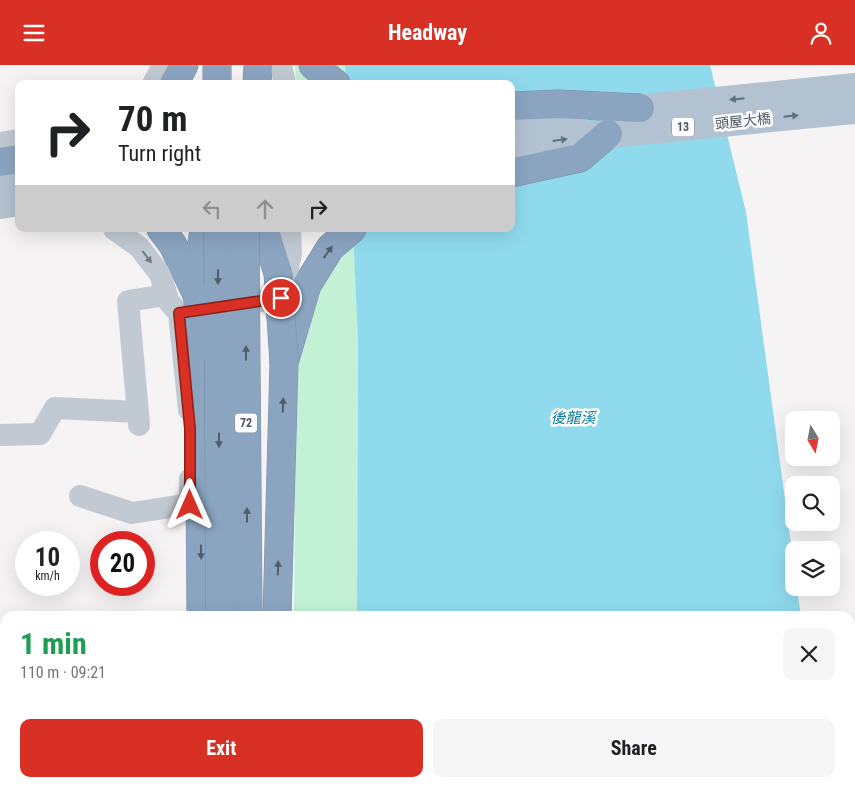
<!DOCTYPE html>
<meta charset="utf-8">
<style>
:root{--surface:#fff;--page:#f6f6f6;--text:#202124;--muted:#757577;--accent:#d93025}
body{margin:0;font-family:"Roboto Condensed","Noto Sans TC",sans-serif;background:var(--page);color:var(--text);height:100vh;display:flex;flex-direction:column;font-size:19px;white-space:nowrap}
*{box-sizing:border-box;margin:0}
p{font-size:16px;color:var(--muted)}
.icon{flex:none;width:28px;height:28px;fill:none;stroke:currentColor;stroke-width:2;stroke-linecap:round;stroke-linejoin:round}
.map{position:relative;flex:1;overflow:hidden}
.drawer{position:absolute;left:0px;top:546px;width:855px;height:176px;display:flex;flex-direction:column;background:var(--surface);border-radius:15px 15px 0 0;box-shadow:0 5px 20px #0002}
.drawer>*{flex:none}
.top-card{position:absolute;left:15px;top:15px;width:500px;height:152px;border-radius:10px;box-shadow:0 5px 20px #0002;background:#fff;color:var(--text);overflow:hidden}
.needle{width:32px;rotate:170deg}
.buttons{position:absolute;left:785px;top:346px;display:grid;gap:10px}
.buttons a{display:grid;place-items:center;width:55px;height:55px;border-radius:10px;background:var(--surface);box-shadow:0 5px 20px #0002;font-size:25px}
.speed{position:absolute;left:15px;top:466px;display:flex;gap:10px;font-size:25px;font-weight:700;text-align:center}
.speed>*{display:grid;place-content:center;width:65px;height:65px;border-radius:50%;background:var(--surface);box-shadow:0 5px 20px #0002;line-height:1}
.speed small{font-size:12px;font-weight:400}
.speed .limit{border:8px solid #d22;background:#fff;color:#111}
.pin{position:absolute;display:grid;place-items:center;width:42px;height:42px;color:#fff;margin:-21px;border:2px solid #fff;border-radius:50%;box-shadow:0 1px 5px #0007}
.me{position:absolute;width:55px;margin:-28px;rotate:0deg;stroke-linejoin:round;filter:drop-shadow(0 0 4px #0008)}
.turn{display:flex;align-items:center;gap:18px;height:105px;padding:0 20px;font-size:22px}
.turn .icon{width:65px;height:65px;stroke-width:2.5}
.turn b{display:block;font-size:35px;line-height:42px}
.lanes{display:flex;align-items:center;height:48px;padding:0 20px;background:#0003;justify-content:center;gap:25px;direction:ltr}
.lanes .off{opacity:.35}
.round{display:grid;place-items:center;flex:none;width:52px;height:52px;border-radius:10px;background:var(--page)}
.overview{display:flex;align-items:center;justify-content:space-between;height:85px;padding:0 20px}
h1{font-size:30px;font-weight:700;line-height:38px;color:#1e9e55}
.button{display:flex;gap:10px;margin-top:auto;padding:10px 20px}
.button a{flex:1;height:58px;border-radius:10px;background:var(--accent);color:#fff;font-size:20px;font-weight:700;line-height:58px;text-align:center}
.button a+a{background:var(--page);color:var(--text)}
header{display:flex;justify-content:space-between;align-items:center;height:65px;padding:0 20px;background:var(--accent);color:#fff;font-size:22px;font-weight:700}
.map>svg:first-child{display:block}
.green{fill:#c3f1d5}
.water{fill:#90daee}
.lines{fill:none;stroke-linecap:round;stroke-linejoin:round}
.highway-casing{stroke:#7690ad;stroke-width:29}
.minor{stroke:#c1cad2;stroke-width:22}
.major{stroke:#b3c2d1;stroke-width:28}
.highway{stroke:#8ba5c1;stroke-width:28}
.highway-bridge-casing{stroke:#7690ad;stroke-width:29;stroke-linecap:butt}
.highway-bridge{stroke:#8ba5c1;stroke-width:28}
.oneway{fill:#64717d}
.oneway2{fill:#505e6b}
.oneway3{fill:#6e7983}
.route-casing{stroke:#8d1f18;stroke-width:12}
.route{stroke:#d93025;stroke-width:9}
.labels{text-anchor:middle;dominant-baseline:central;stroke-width:5;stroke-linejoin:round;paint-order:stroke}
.shield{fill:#fff;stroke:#808990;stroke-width:1}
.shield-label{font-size:12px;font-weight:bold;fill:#4a5661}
.street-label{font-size:14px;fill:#4a5661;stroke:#fff}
.water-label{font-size:15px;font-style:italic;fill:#0c7c9b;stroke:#fff}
</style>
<header><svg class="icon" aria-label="menu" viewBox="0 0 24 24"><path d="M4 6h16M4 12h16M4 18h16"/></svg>Headway<svg class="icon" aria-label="person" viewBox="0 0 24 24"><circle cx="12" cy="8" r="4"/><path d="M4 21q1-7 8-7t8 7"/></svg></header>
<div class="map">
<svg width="855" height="722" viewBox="0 0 855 722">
<rect width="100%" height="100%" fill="#f5f3f3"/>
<!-- green -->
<g class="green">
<polygon points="295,0 345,0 346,19 296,19"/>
<polygon points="354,181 358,276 357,551 294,551 296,315 306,262 324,208"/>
<polygon points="293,718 348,718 347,722 293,722"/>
</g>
<!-- water -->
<g class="water">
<polygon points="345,0 710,0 746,147 794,501 794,522 797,523 801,551 357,551 358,276 353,164 511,164 511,19 346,19"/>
<polygon points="850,622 855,628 855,722 347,722 348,718 850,718"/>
</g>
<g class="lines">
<!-- highway casing -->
<g class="highway-casing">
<g id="highway">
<polyline points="217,0 217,19"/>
<polyline points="313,0 336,19"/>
<polyline points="174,19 184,0"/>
<polyline points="257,19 258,0"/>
<polyline points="511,41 559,39 640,43"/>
<polyline points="0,97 19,94"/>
<polyline points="511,108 580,93 608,69"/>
<polyline points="161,164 173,180 198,232"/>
<polyline points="264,164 278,208"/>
<polyline points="198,229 200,193 204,164"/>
<polyline points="199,281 201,551"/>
<polyline points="277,551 284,298 307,220 330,183 352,164"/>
<polyline points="203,718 203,722"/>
<polyline points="226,718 226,722"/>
<polyline points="249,718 249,722"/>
<polyline points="273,718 273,722"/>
</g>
</g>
<!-- minor -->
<g class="minor">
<polyline points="281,0 285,19"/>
<polyline points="153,19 163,0"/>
<polyline points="0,78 19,75"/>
<polyline points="114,164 139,182 160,209 169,237 179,248 189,345"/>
<polyline points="229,241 281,233 291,189 290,164"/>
<polyline points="139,360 128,236 166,230"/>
<polyline points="0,370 40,369 55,343 138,347"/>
<polyline points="80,431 132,448 190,439 190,414"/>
<polyline points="0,605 5,603"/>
</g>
<!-- major -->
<g class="major">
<polyline points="615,46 855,22"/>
<polyline points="511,56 575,50"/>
<polyline points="511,80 608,69 855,45"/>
<polyline points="0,113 19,111"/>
<polyline points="0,140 19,137"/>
</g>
<!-- highway -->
<use href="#highway" class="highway"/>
<!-- highway-bridge casing -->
<g class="highway-bridge-casing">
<g id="highway-bridge">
<polyline points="218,164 220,551"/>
<polyline points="245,164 248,551"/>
<polyline points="278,208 284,298"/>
<polyline points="198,232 199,281"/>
</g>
</g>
<!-- highway-bridge -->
<use href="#highway-bridge" class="highway-bridge"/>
</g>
<!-- one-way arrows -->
<defs><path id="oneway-solid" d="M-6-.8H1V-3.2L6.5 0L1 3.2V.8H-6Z" transform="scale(1.25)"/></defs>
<g class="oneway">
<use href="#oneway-solid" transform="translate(737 34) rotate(174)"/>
<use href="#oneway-solid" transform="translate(791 51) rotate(-6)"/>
<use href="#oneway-solid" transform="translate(560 75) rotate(-7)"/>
</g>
<g class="oneway2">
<use href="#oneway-solid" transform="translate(328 187) rotate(-54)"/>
<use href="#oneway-solid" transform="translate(218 212) rotate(90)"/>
<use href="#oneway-solid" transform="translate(246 288) rotate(-90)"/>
<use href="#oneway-solid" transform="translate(283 340) rotate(-88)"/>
<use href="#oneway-solid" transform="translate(219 375) rotate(90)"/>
<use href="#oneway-solid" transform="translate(247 450) rotate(-90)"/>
<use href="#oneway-solid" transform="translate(201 487) rotate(89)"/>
<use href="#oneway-solid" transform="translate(278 503) rotate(-88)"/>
</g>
<use class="oneway3" href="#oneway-solid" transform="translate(147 192) rotate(53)"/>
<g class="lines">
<!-- route casing -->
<g class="route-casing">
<polyline id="route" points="190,440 190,364 179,248 281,233"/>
</g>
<!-- route -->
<use href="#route" class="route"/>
</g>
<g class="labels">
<!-- shield labels -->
<g class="shield">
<rect x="672" y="52.5" width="22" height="19" rx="4"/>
<rect x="235" y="348.5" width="22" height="19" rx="4"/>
</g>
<g class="shield-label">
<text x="683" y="62">13</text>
<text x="246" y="358">72</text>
</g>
<!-- street labels -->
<g class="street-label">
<text transform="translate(743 56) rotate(-6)">頭屋大橋</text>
</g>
<!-- water labels -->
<g class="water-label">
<text x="573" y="353">後龍溪</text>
</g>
</g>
</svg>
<div class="buttons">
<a><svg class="needle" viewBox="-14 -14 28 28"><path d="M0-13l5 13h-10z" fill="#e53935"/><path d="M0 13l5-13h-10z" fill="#757577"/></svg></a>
<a><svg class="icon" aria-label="search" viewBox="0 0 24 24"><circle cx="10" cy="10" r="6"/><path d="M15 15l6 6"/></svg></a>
<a><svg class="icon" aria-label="layers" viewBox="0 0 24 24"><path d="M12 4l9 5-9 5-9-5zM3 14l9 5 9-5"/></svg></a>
</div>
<div class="speed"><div>10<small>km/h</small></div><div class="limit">20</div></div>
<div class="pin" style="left:281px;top:233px;background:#d93025"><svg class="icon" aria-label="arrive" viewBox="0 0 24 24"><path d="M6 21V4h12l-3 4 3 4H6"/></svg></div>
<svg class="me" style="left:190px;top:440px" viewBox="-20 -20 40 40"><path d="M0-17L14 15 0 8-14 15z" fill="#d93025" stroke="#fff" stroke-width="4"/></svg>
<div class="top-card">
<div class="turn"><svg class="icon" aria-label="right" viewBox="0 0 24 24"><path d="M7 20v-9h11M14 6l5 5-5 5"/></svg><div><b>70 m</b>Turn right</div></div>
<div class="lanes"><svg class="icon off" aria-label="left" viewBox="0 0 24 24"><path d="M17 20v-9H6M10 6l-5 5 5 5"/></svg><svg class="icon off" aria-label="ahead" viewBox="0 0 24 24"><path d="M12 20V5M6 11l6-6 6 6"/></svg><svg class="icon" aria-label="right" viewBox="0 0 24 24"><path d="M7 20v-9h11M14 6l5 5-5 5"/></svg></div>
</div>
<section class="drawer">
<div class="overview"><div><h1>1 min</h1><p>110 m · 09:21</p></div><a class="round"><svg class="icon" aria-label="close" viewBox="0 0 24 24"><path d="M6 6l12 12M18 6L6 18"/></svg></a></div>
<div class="button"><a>Exit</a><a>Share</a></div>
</section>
</div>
